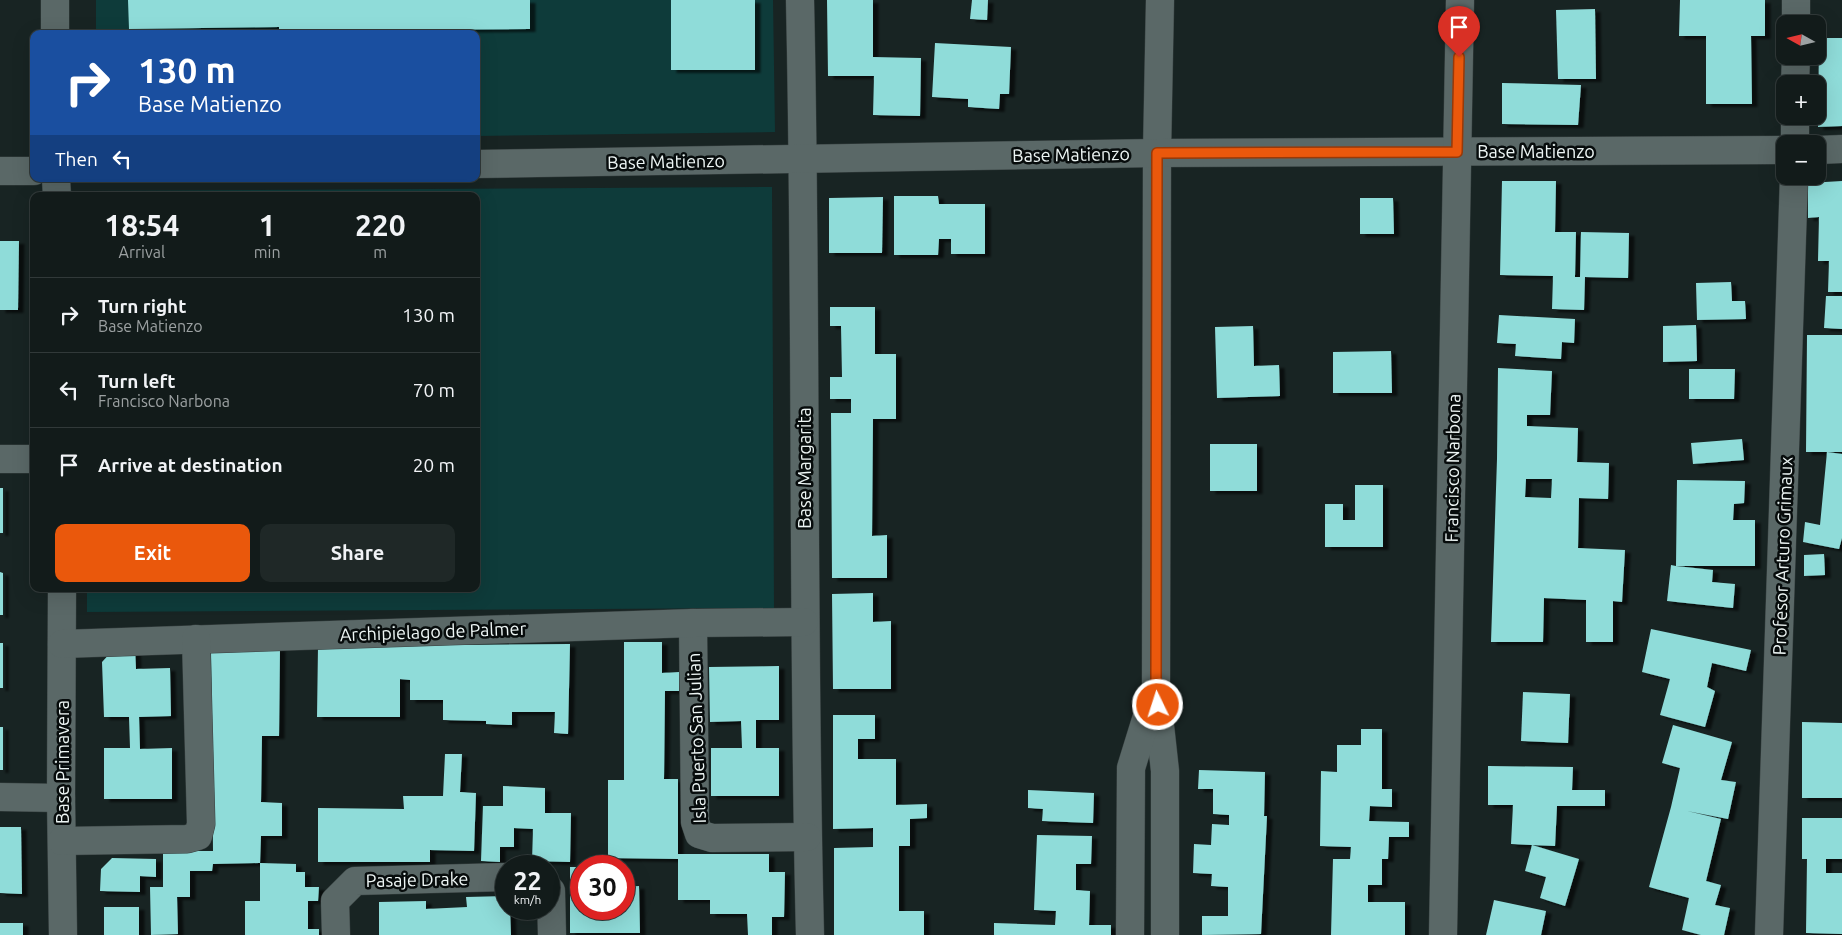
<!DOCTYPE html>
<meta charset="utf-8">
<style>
:root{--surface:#121b1a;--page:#1f2827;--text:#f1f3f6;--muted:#9ca1a2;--line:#313939;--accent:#ea580c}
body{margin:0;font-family:Ubuntu,sans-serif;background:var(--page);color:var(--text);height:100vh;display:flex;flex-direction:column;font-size:19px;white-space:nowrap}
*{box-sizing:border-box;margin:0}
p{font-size:16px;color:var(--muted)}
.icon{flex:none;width:28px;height:28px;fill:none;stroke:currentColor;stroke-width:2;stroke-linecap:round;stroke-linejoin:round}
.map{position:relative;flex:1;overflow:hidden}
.panel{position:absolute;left:30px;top:192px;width:450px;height:400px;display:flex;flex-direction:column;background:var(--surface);border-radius:10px;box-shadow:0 5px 20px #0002,0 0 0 1px var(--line)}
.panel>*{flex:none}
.banner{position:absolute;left:30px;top:30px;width:450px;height:152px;border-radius:10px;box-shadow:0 5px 20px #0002,0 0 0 1px var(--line);background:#1a4fa0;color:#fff;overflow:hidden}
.needle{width:32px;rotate:278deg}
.buttons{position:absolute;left:1776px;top:15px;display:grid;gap:10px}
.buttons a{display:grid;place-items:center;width:50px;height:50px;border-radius:10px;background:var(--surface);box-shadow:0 5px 20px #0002,0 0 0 1px var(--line);font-size:25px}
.speed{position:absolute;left:495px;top:855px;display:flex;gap:10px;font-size:25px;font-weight:700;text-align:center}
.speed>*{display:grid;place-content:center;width:65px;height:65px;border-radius:50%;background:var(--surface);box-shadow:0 5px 20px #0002,0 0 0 1px var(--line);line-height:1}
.speed small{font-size:12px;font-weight:400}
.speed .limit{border:8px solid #d22;background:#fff;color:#111}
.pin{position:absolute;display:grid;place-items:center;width:42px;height:42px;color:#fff;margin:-51px -21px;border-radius:50% 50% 50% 0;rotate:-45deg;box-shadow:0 0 5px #0007}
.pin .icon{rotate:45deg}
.me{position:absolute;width:55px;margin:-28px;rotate:356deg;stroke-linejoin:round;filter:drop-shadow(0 0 4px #0008)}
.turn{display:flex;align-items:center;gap:18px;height:105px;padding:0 25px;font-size:22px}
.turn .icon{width:65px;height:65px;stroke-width:2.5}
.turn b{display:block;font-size:35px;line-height:42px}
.then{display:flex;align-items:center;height:48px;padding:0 25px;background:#0003;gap:10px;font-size:19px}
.eta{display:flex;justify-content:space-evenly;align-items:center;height:85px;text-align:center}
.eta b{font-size:30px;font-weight:700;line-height:35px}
.cta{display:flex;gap:10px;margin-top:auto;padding:10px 25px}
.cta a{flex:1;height:58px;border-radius:10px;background:var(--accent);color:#fff;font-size:20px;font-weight:700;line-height:58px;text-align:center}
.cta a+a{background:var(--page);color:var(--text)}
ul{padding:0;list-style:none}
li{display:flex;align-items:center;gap:15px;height:75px;padding:0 25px;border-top:1px solid var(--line)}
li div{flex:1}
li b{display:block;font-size:19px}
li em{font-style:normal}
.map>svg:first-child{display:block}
.green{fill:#0e3b3a}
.building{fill:#8fdcd9;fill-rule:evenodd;filter:url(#shadow)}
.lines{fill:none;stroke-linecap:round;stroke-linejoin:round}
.street-casing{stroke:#374040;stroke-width:29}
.street{stroke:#5a6867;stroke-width:28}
.route-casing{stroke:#983908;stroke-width:12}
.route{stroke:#ea580c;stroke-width:9}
.labels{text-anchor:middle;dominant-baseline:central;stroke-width:5;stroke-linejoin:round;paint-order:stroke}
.street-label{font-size:18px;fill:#edf5f4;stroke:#070c0c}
</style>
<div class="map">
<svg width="1842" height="935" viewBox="0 0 1842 935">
<defs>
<filter id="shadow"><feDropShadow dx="5.5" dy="3" stdDeviation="1" flood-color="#0009"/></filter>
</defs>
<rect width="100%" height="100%" fill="#182423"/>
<!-- green -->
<g class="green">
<polygon points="96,0 773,0 775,132 476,136 476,34 96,34"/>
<polygon points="772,187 774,608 87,612 87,589 476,589 476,196 85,196 85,191"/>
</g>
<!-- building -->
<g class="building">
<polygon points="128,0 530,0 530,29 381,30 381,34 279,34 279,27 129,29"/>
<rect x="671" y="0" width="84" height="70"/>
<polygon points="827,0 873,0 873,57 921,58 920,116 873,115 874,76 828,76"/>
<polygon points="972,0 988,0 987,20 970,19"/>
<polygon points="1680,0 1765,0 1765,36 1751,36 1752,104 1706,104 1706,36 1679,36"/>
<polygon points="1595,9 1596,79 1558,79 1556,10"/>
<polygon points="1819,38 1842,38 1842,126 1818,127"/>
<polygon points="935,43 1011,47 1009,94 1000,94 999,109 968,107 968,99 932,97"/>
<polygon points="1502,83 1581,85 1578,125 1502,124"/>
<polygon points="1502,181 1556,181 1555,232 1576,232 1575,277 1580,277 1581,232 1629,233 1628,278 1585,277 1584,310 1552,309 1553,276 1500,275"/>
<polygon points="1842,181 1842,292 1828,292 1829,261 1818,261 1819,217 1808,218 1808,183"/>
<polygon points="894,196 938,196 939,204 985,204 985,254 951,254 951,239 939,239 938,255 894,255"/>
<polygon points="883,197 882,253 829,253 829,198"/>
<polygon points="1360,198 1393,198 1394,234 1360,234"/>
<polygon points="0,241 19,241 18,310 0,310"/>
<polygon points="1731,282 1732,301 1745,301 1746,319 1697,320 1696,283"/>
<polygon points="1826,296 1842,296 1842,329 1824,328"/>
<polygon points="830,307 875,307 875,354 896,354 896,419 873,419 872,536 887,535 887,578 832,578 831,413 851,413 851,399 830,399 830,377 842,377 841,326 830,326"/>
<polygon points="1499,315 1575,319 1574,343 1562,342 1561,359 1515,356 1516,344 1497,343"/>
<polygon points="1696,325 1697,361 1663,362 1663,326"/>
<polygon points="1253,326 1254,366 1279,365 1280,396 1217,398 1215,327"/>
<polygon points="1807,335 1842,335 1842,452 1827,452 1842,454 1842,538 1839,549 1803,542 1805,522 1820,525 1827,452 1806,452"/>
<polygon points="1391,351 1392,393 1333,393 1333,352"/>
<path d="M1498 368 1552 371 1550 415H1527V426L1578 428 1577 462 1609 463 1608 499 1579 498 1578 548 1625 550 1622 602 1613 601V642H1586V600L1544 598 1543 642H1491L1497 459ZM1526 479H1552L1551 498 1525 497Z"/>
<polygon points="1689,369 1735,369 1734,399 1689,399"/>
<polygon points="1742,439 1744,460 1693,464 1691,443"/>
<rect x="1210" y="444" width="47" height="47"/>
<polygon points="1677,480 1745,481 1744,503 1734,504 1733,520 1755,520 1755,566 1676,566 1713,570 1712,582 1735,584 1733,608 1667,601 1671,565 1676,566"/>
<polygon points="1355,485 1383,485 1383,547 1325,547 1325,504 1343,504 1343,520 1355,520"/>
<rect x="0" y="488" width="3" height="45"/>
<polygon points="1824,554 1825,575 1804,576 1804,555"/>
<polygon points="0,572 3,573 3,615 0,615"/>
<polygon points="873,593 873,622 891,621 891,689 833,689 832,594"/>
<polygon points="1651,629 1751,650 1746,671 1712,663 1707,687 1715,691 1705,727 1660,715 1670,679 1642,672"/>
<polygon points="624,642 662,642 662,673 679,672 679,691 665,691 664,779 678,779 678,854 769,854 769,872 785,872 784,917 772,917 772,935 748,935 747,914 710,914 710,900 678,900 678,859 608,858 608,780 624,780"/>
<rect x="0" y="643" width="3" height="45"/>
<polygon points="570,644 568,734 554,733 555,712 512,712 512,725 486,724 486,721 443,720 443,700 410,700 410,680 400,679 400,717 317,717 318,646"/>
<polygon points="135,648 136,669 170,668 171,716 139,717 140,749 172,748 172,799 104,799 104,748 130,748 129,717 104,717 102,662 114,649"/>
<polygon points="280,648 279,736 262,736 261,802 282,803 282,836 261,836 260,863 296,864 296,872 305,872 305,887 319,887 318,901 308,901 308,929 319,929 319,935 245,935 245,901 260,901 260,863 213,864 212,871 190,871 190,897 177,897 178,934 151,935 150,887 163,887 163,851 213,851 211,649"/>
<polygon points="779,666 779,720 756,720 756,748 779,748 779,796 711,796 711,748 742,748 741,721 710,722 709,667"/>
<polygon points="1523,692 1570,694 1568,743 1521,741"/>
<polygon points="833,715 875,715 875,739 858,739 858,759 896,759 896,805 927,804 927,818 910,819 910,846 899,846 899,911 924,911 924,935 834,935 834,848 873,847 873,828 833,829"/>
<polygon points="1802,722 1842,723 1842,798 1802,798"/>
<polygon points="1673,725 1732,742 1721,780 1736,782 1728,819 1687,811 1721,819 1706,881 1721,885 1715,905 1730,908 1724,935 1701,935 1682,930 1689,898 1649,887 1671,807 1680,768 1662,763"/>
<rect x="0" y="727" width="3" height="43"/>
<polygon points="1361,729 1382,729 1382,789 1392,789 1392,807 1370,806 1369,821 1409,822 1409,837 1389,837 1388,859 1382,859 1382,885 1368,885 1368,902 1405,902 1405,935 1331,935 1333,859 1350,859 1351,847 1320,846 1321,771 1337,772 1337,745 1361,745"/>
<polygon points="445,754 462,754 460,792 476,793 474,851 430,850 430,862 318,862 318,808 404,809 403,796 443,796"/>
<polygon points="1488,766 1573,767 1572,790 1605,790 1605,806 1557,806 1555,846 1511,844 1513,805 1488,805"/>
<polygon points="1199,770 1265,772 1264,816 1267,816 1261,934 1202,935 1202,916 1228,916 1228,887 1211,886 1212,874 1193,873 1194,844 1211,845 1212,824 1229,825 1229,815 1213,814 1213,789 1198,789"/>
<polygon points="503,786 545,788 545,813 571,813 570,862 532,861 533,829 514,828 514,847 500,847 500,862 481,861 483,806 503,806"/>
<polygon points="1028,790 1094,793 1093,823 1042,821 1043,809 1028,808"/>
<polygon points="1802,818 1842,818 1842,859 1826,859 1826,873 1842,873 1842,934 1806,933 1807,859 1802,859"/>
<polygon points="0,827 21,827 22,894 0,893"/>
<polygon points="1037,835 1092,836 1091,864 1076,864 1076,890 1090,891 1089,925 1111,925 1111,935 994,935 994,923 1055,925 1056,911 1034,910"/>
<polygon points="1532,845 1579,859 1565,906 1540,898 1546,877 1525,871"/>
<polygon points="112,858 156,859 156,877 140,876 140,892 100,891 101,869"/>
<polygon points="570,867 581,867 581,909 624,909 624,887 639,886 640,933 570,933"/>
<polygon points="506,896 506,909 510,909 511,935 379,935 379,902 426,901 426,909 467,907 466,897"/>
<polygon points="1494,900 1546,911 1541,935 1486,935"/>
<rect x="104" y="907" width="35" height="28"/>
<rect x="0" y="923" width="23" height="12"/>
</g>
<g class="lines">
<!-- street casing -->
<g class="street-casing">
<g id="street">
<polyline points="55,0 55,34"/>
<path d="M800 0C807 312 802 623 810 935"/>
<polyline points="1160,0 1157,153 1156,689 1165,771 1165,935"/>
<polyline points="1796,24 1796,0"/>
<polyline points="1795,84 1796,56"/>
<polyline points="1795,144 1795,116"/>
<polyline points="1818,150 1842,149"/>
<polyline points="476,164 1157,153 1785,150"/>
<polyline points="0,171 34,171"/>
<polyline points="56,179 57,196"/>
<polyline points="0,459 34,459"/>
<polyline points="62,589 61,798 63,935"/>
<polyline points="693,623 695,822 699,834 712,838 807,837"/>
<polyline points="62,644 693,623 804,622"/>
<polyline points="0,797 61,798"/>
<polyline points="62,841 187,839 198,836 201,824 196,639"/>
<polyline points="549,889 551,891 552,935"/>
<polyline points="336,935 335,901 355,881 506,877"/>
<polyline points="1130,935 1131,768 1152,700"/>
<polyline points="1443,935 1460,0"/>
<polyline points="1769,935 1794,176"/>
</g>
</g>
<!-- street -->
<use href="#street" class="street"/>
</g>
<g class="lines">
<!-- route casing -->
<g class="route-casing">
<polyline id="route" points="1158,705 1156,689 1157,153 1457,152 1459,57"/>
</g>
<!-- route -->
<use href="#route" class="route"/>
</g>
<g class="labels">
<!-- street labels -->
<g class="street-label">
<text x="1536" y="151">Base Matienzo</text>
<text transform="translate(1071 154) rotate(-1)">Base Matienzo</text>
<text transform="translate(666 161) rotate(-1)">Base Matienzo</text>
<text transform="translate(804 468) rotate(-90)">Base Margarita</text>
<text transform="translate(1452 468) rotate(-89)">Francisco Narbona</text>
<text transform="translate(1782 556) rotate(-88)">Profesor Arturo Grimaux</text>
<text transform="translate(433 631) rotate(-2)">Archipielago de Palmer</text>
<text transform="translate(696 738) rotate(-92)">Isla Puerto San Julian</text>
<text transform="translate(62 762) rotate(-90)">Base Primavera</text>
<text transform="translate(417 879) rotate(-1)">Pasaje Drake</text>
</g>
</g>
</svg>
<div class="buttons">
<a><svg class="needle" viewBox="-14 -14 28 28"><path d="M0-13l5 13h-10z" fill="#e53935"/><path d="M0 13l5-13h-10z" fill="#9ca1a2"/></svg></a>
<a>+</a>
<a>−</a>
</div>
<div class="speed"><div>22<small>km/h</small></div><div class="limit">30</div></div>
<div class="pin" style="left:1459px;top:57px;background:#d93025"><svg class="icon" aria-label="arrive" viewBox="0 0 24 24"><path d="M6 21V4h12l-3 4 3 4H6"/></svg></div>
<svg class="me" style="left:1158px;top:705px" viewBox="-20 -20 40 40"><circle r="17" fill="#ea580c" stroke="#fff" stroke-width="3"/><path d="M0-11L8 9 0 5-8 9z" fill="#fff"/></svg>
<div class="banner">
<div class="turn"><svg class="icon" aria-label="right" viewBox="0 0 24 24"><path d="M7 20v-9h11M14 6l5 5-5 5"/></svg><div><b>130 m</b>Base Matienzo</div></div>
<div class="then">Then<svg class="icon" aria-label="left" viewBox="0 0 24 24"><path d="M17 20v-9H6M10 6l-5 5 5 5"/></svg></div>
</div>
<section class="panel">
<div class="eta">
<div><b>18:54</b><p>Arrival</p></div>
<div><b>1</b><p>min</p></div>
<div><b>220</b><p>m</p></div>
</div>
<ul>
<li><svg class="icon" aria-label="right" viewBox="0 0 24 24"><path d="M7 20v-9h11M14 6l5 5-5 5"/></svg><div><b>Turn right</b><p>Base Matienzo</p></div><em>130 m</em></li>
<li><svg class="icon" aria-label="left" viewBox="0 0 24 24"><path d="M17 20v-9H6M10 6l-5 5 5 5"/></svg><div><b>Turn left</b><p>Francisco Narbona</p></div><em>70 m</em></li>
<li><svg class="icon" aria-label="arrive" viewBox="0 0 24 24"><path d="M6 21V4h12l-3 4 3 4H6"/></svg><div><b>Arrive at destination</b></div><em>20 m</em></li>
</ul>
<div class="cta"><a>Exit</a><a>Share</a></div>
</section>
</div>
